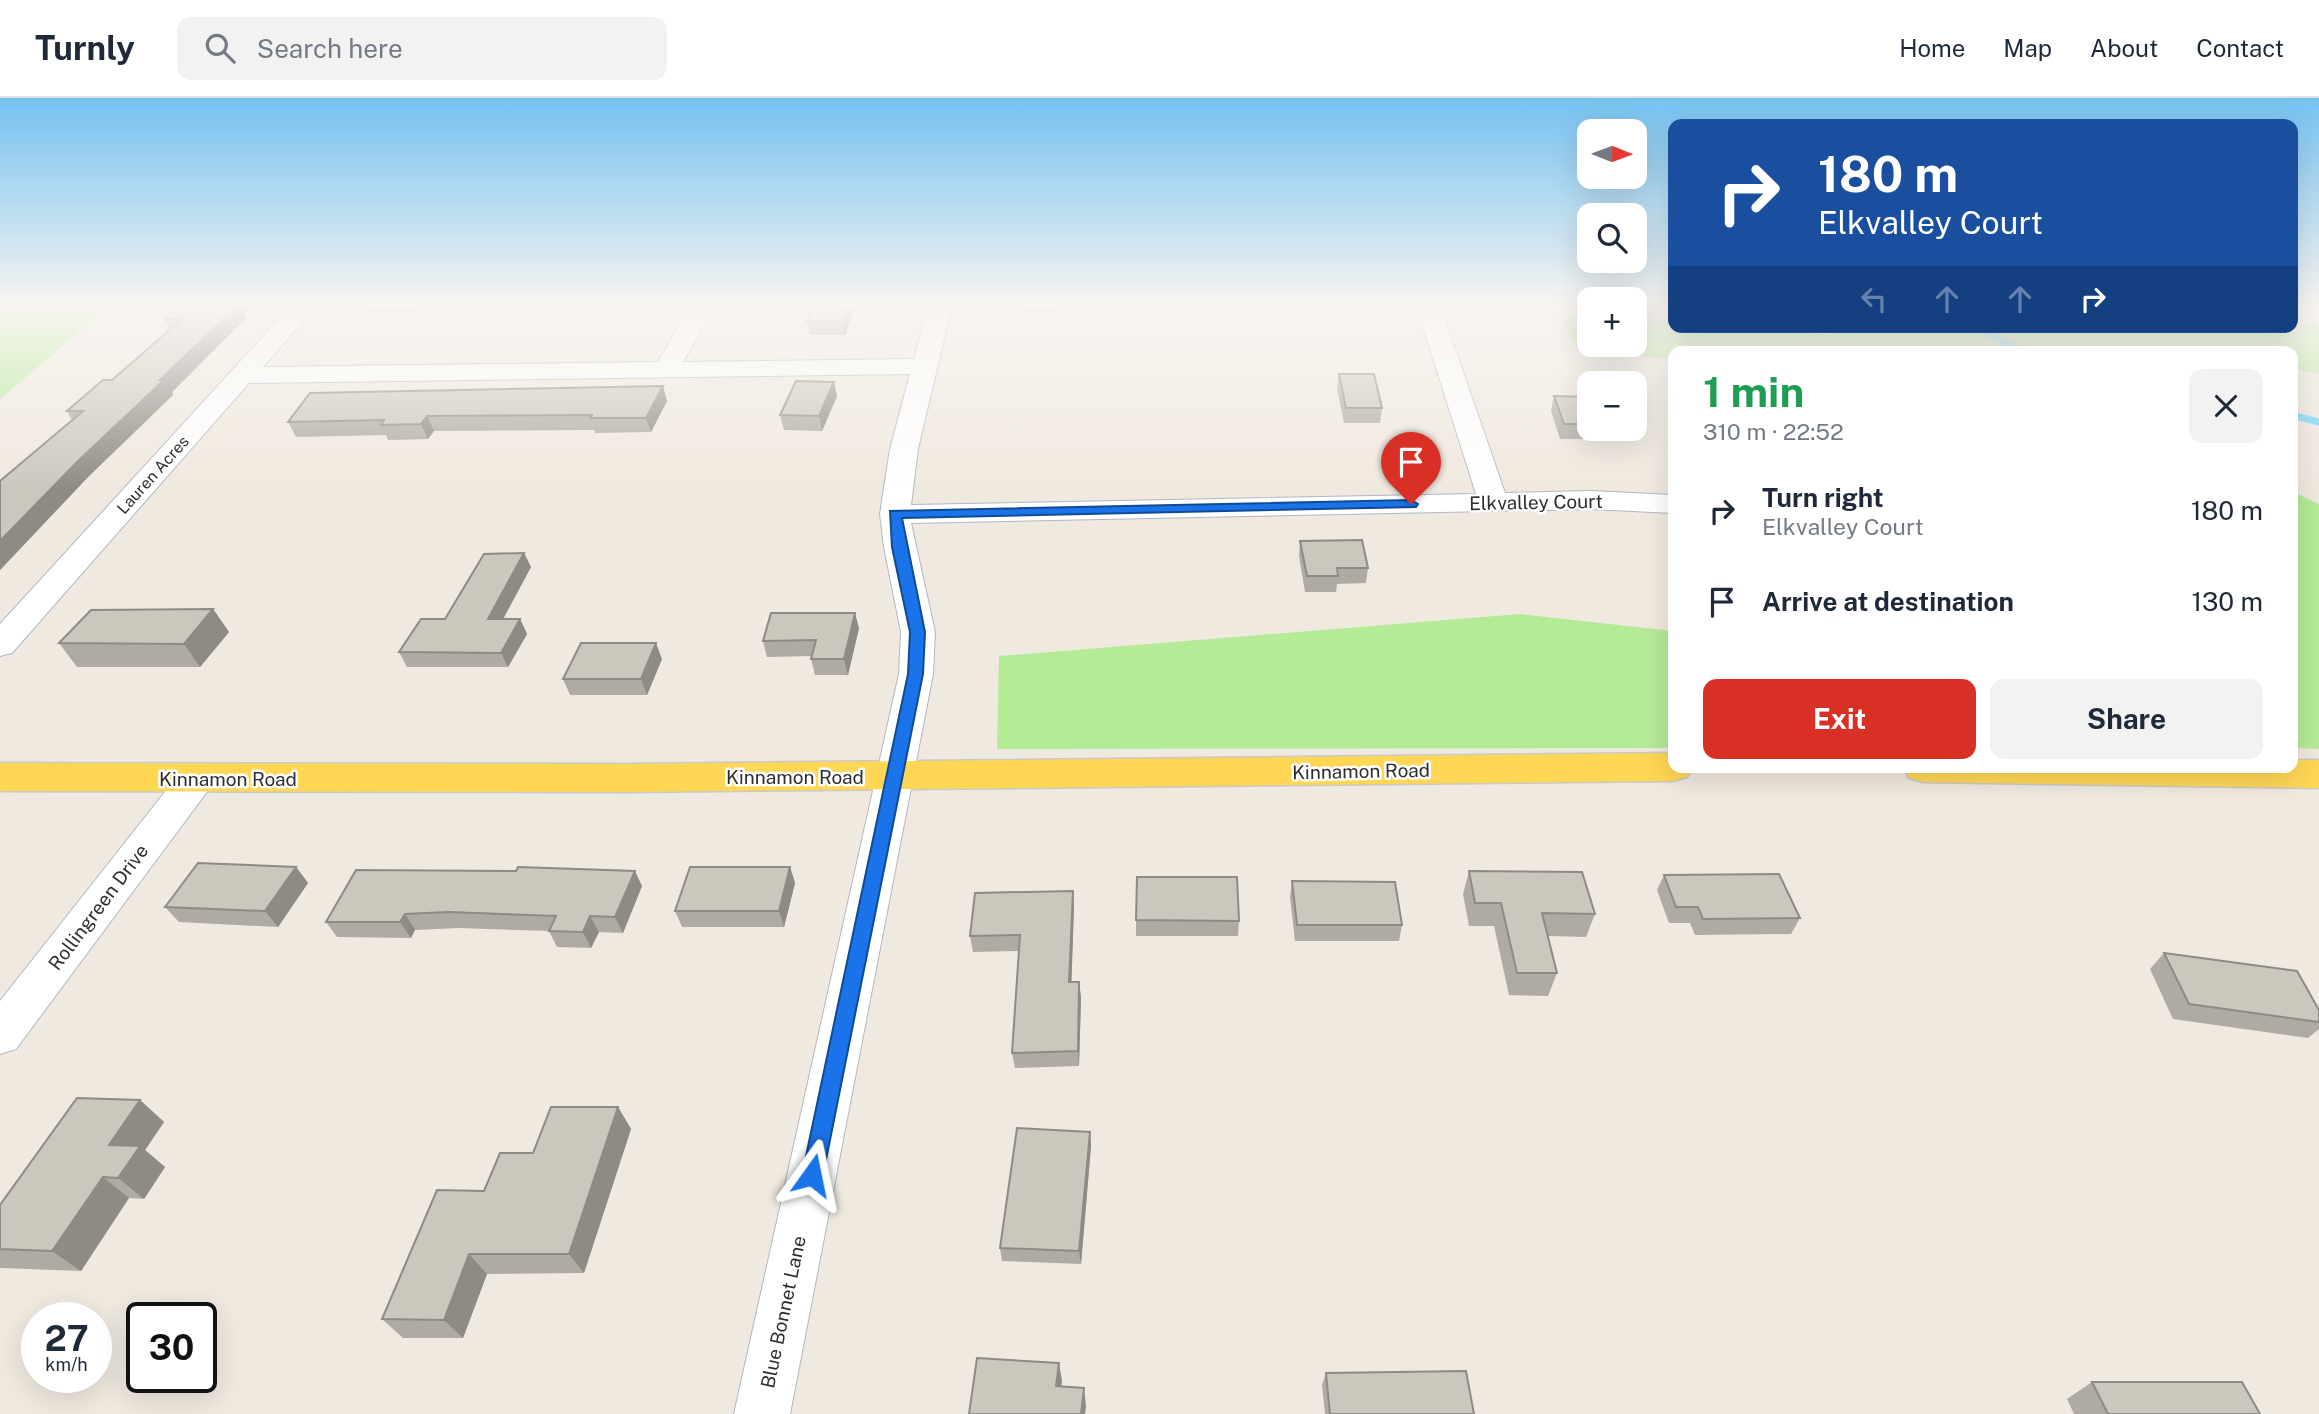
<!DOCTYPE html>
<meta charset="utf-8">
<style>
:root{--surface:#fff;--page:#f2f2f3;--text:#1f2937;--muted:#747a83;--line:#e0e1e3;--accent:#d93025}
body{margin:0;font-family:"Public Sans",sans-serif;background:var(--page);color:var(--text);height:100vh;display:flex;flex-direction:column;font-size:26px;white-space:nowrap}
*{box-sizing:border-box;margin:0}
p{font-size:23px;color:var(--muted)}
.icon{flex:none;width:38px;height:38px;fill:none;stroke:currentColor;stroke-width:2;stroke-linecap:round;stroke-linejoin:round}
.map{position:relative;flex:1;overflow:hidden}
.panel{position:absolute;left:1668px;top:248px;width:630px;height:427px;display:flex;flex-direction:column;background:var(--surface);border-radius:14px;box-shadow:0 7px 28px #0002}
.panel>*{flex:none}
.top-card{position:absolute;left:1668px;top:21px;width:630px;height:214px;border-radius:14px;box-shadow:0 7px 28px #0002;background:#1a4fa0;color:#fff;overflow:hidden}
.needle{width:46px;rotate:91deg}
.buttons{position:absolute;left:1577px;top:21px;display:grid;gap:14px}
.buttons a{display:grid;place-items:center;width:70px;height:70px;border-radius:14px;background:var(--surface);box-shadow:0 7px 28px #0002;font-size:35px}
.speed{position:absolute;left:21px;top:1204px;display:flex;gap:14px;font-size:35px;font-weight:700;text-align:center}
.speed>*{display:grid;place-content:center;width:91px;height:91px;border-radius:50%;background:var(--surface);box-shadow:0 7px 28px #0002;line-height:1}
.speed small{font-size:18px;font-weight:400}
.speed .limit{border:4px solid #111;border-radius:10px;background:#fff;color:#111}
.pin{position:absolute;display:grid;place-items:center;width:60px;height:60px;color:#fff;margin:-72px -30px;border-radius:50% 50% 50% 0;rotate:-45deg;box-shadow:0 0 7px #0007}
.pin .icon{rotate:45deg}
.me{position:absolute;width:77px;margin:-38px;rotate:12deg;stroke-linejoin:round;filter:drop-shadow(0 0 5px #0008)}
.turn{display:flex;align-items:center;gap:24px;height:147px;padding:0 35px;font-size:32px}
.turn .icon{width:91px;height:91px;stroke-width:2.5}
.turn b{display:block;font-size:49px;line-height:60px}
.lanes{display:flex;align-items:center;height:66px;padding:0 35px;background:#0003;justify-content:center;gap:35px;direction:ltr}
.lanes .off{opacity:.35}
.round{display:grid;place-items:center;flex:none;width:74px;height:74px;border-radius:14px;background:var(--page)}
.summary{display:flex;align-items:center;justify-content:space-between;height:119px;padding:0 35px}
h1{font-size:42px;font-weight:700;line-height:52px;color:#1e9e55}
.primary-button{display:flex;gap:14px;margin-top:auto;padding:14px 35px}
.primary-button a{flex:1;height:80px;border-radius:14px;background:var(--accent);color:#fff;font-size:28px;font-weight:700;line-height:80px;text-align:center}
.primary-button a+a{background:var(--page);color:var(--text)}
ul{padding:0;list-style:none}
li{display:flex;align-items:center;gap:21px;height:91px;padding:0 35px}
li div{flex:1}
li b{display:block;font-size:26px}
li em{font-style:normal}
header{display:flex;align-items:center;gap:42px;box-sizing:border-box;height:98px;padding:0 35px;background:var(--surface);border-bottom:2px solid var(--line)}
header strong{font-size:33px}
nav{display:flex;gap:38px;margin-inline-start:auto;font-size:24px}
.search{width:490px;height:63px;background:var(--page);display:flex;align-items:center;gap:18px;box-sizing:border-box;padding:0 24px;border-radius:14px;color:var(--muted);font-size:26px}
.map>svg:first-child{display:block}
.green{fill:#b4eb97}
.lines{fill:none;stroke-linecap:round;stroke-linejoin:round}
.stream{stroke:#69d5fb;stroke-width:7}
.minor-casing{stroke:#b3b6c2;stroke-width:2}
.major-casing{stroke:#c9c9c9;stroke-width:3}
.minor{fill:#fff;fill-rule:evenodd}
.major{fill:#ffd755;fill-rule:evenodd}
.wall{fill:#afaba3}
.shaded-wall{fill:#8e8b84}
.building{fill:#cbc7bd;stroke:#8e8b84;stroke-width:2}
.route{fill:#1a73e8;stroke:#114b97;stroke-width:2}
.labels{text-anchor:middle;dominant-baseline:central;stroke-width:5;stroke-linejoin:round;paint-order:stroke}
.far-street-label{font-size:16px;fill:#2e2e2e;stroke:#fff}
.street-label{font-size:19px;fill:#2e2e2e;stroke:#fff}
</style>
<header>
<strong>Turnly</strong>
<div class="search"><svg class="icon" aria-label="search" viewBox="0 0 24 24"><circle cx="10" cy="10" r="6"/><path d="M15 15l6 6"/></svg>Search here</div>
<nav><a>Home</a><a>Map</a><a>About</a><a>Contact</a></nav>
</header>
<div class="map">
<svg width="2319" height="1316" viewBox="0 0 2319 1316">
<rect width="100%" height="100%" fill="#f0e9df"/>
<!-- green -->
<g class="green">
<polygon points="0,207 111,207 0,301"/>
<polygon points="1589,218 1589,247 1634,247 1635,219 1673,222 1673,229 1746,229 1833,237 1828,229 2019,229 2028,232 2319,227 2319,276 2293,271 2292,254 1673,254 1673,262 1578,250 1560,219"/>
<polygon points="2293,394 2319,406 2319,651 2293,650"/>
<polygon points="1520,516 1673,533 1673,650 997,651 999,558"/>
</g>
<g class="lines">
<!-- stream -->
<g class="stream">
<polyline points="1977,229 2023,254"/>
<polyline points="2292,317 2319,324"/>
</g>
<!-- minor casing -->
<g class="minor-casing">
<g id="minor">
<polygon points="292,207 317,207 263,269 658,264 691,207 715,207 683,264 914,261 928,207 952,207 918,351 911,407 1476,396 1416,207 1440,207 1505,395 1591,393 1673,397 1673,415 1591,411 911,425 935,534 933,576 790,1316 734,1316 899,576 901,534 884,449 880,416 890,351 910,276 249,285 12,555 0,558 0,526"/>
<polygon points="196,668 209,671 215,681 209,691 16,951 0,956 0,903 183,671"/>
</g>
</g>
<!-- major casing -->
<g class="major-casing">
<g id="major">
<polygon points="1673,655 1673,670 1692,670 1687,679 1673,683 627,694 0,693 0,665 627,666"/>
<polygon points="2292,662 2319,662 2319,690 1923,684 1909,680 1904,670 2292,670"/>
</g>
</g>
<!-- minor -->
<use href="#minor" class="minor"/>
<!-- major -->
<use href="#major" class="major"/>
</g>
<!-- wall -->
<g class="wall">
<polygon points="359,207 420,207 414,214 363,215"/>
<polygon points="814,207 854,207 855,209 845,237 810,237 807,223"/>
<rect x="1022" y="207" width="34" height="7"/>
<polygon points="1306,207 1340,207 1340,213 1308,213"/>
<polygon points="244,215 246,220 172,294 173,297 89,378 0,472 0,383 72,322 67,313 112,282 170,231 164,221"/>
<polygon points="1339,276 1382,310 1380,325 1344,325 1337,291"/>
<polygon points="834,284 837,298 822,333 784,332 780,317"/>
<polygon points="1554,298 1589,299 1589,331 1602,331 1599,341 1560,341 1551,313"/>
<polygon points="667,303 651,334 595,335 594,332 434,333 428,341 388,342 386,337 296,339 288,324"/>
<polygon points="1300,443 1368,470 1366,485 1337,486 1336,494 1305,494 1299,458"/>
<polygon points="524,455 531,469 503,521 520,521 527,536 508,569 407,569 399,554 445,521"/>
<polygon points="213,511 229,534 200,569 77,569 59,545"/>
<polygon points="859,530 848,577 815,577 811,561 812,558 767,559 763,543"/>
<polygon points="662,561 647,597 570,597 563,581"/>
<polygon points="296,769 308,785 278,829 179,824 165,809"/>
<polygon points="790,769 795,785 784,829 682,829 675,813"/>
<polygon points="1469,773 1595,816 1586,839 1548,838 1557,875 1548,898 1509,897 1494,828 1469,828 1463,796"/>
<polygon points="1664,777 1800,820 1791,836 1695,837 1690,825 1669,825 1657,792"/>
<polygon points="1292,783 1402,827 1399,843 1295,843 1290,799"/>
<polygon points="642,788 623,835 599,834 591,850 557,849 549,833 459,830 415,832 411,840 337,839 326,824"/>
<polygon points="1074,808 1071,884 1079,884 1081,900 1079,968 1015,970 1012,955 1019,853 973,854 970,838"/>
<polygon points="1136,822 1239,823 1238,838 1136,838"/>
<polygon points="2164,855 2319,912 2319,931 2308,940 2173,921 2150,871"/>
<polygon points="140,1002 164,1024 145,1052 165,1069 144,1101 129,1100 81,1173 0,1170 0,1107"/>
<polygon points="618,1009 631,1031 584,1175 487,1176 463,1240 403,1240 382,1221 484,1093 533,1055"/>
<polygon points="1090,1034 1091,1048 1081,1166 1002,1163 1000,1150"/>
<polygon points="1326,1275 1474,1316 1325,1316 1322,1287"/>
<polygon points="2092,1284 2260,1316 2074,1316 2067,1301"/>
</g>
<!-- shaded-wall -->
<g class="shaded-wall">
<polygon points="231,207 253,207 244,215 246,220 172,294 173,297 89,378 0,472 0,443 78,363 160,282"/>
<polygon points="410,207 420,207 414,214"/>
<polygon points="848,207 854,207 855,209 845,237 842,223"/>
<polygon points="834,284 837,298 822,333 819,318"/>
<polygon points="663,288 667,303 651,334 646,320"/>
<polygon points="427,318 434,333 428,341 421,326"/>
<polygon points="524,455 531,469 495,536 488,521"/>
<polygon points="213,511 229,534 200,569 184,546"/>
<polygon points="855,515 859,530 848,577 844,561"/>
<polygon points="520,521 527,536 508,569 501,555"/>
<polygon points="656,545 662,561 647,597 641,581"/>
<polygon points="296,769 308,785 278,829 265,813"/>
<polygon points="790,769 795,785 784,829 779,813"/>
<polygon points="635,773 642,788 623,835 615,819"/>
<polygon points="1073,793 1074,808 1071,900 1069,884"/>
<polygon points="405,816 415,832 411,840 400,824"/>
<polygon points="590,818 599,834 591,850 583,834"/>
<polygon points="1079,884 1081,900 1079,968 1078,953"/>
<polygon points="140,1002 164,1024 145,1052 165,1069 144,1101 118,1080 109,1047"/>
<polygon points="618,1009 631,1031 584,1175 569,1156"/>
<polygon points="1090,1034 1091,1048 1081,1166 1079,1153"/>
<polygon points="103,1079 129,1100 81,1173 52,1153"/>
<polygon points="469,1156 487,1176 463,1240 444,1222"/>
<polygon points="1059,1265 1062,1283 1059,1306 1056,1288"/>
<polygon points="1084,1290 1086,1308 1085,1316 1081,1316"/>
</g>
<!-- building -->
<g class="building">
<polygon points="180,207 238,207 160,282 164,282 78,363 0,443 0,383 83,313 67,313 103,282 112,282 182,221 164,221"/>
<polygon points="814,207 848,207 842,223 807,223"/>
<polygon points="1339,276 1374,276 1382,310 1346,310"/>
<polygon points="796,283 834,284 819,318 780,317"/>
<polygon points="663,288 646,320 590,320 592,317 427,318 421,326 381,327 384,322 288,324 310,295"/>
<polygon points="1554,298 1589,299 1589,326 1564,326"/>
<polygon points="1362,442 1368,470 1337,470 1338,478 1307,478 1300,443"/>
<polygon points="524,455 488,521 520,521 501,555 399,554 421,521 445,521 484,456"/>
<polygon points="213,511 184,546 59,545 91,512"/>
<polygon points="771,515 855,515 844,561 811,561 816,542 763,543"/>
<polygon points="581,545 656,545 641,581 563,581"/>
<polygon points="198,765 296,769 265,813 165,809"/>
<polygon points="518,769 635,773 615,819 590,818 583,834 549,833 556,818 448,814 405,816 400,824 326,824 356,772 516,773"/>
<polygon points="690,769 790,769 779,813 675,813"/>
<polygon points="1469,773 1582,774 1595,816 1542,815 1557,875 1517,875 1501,805 1475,805"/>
<polygon points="1779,776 1800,820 1703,821 1698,809 1676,809 1664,777"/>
<polygon points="1137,779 1237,779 1239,823 1136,822"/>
<polygon points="1292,783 1395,784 1402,827 1297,827"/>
<polygon points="1073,793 1069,884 1079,884 1078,953 1012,955 1020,837 970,838 975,795"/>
<polygon points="2164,855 2297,873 2319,912 2319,924 2189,906"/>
<polygon points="77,1000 140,1002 109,1047 140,1048 118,1080 103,1079 52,1153 0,1151 0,1107"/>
<polygon points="551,1009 618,1009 569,1156 469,1156 444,1222 382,1221 437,1092 484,1093 500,1055 533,1055"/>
<polygon points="1017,1030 1090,1034 1079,1153 1000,1150"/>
<polygon points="977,1260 1059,1265 1056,1288 1084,1290 1081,1316 969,1316"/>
<polygon points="1466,1273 1474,1316 1330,1316 1326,1275"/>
<polygon points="2092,1284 2242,1284 2260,1316 2108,1316"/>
</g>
<!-- sky -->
<linearGradient id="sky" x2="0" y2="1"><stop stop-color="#75c1f0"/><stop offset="0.53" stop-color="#f8f5f1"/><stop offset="1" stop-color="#f8f5f1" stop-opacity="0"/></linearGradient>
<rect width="2319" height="391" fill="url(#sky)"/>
<!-- route -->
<polygon class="route" points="1411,402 1418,406 1416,409 902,420 925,534 923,576 823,1077 820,1084 812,1087 805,1084 802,1077 908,576 910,534 892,449 890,413"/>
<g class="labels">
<!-- far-street labels -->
<g class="far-street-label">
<text transform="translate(153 377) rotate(-48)">Lauren Acres</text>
</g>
<!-- street labels -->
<g class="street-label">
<text transform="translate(1536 404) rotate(-1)">Elkvalley Court</text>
<text transform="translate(1361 673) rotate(-1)">Kinnamon Road</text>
<text x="795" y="679">Kinnamon Road</text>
<text x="228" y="681">Kinnamon Road</text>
<text transform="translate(98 809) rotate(-53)">Rollingreen Drive</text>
<text transform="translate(783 1214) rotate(-78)">Blue Bonnet Lane</text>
</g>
</g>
</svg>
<div class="buttons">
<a><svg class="needle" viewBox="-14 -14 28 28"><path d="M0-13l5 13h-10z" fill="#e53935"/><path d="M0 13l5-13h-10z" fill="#747a83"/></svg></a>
<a><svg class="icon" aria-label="search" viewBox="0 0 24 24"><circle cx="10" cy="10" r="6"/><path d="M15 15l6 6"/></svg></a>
<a>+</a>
<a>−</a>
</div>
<div class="speed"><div>27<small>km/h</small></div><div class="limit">30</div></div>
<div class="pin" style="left:1411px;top:406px;background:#d93025"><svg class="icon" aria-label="arrive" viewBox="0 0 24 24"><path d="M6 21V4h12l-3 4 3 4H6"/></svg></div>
<svg class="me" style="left:812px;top:1077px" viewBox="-20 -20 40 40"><path d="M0-17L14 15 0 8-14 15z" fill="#1a73e8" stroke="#fff" stroke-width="4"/></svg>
<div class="top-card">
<div class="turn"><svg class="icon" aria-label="right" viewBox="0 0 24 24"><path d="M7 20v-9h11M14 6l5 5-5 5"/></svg><div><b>180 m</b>Elkvalley Court</div></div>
<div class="lanes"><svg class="icon off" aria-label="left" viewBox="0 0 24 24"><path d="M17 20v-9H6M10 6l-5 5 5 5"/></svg><svg class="icon off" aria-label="ahead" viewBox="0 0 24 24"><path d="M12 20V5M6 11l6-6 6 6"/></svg><svg class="icon off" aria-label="ahead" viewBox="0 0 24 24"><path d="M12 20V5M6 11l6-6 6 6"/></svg><svg class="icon" aria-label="right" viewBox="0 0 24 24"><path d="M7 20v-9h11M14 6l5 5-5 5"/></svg></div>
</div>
<section class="panel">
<div class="summary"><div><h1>1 min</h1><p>310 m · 22:52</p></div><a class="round"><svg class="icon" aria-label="close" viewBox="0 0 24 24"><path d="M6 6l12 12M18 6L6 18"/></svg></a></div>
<ul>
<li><svg class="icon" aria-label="right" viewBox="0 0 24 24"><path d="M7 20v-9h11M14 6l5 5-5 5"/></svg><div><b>Turn right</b><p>Elkvalley Court</p></div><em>180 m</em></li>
<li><svg class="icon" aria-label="arrive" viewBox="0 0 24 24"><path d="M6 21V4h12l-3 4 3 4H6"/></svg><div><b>Arrive at destination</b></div><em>130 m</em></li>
</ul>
<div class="primary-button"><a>Exit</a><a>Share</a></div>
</section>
</div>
